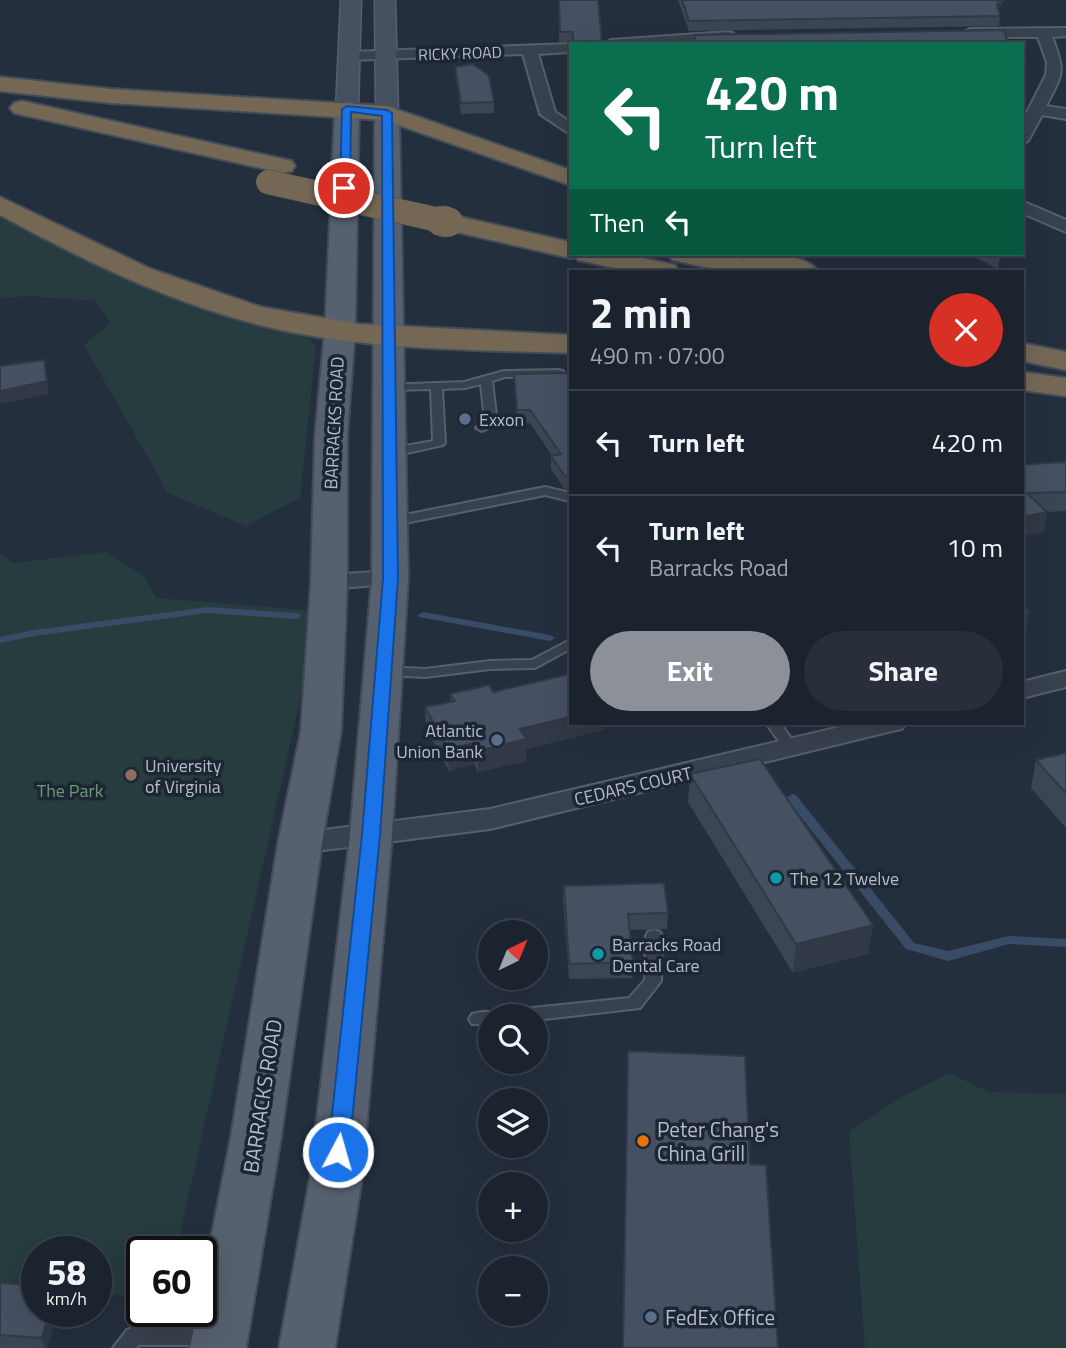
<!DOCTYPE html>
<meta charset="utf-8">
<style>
:root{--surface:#1b232e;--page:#282f3a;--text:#f1f3f6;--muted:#a0a4aa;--line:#39404a;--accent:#8c9099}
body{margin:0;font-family:"Titillium Web",sans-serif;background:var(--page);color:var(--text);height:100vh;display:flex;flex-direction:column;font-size:26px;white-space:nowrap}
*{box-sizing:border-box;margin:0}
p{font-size:23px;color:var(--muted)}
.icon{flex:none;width:38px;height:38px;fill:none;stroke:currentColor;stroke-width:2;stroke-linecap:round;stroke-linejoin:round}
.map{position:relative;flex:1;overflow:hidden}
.side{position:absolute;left:569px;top:270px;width:455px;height:455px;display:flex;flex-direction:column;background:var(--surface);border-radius:0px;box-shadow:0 7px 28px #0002,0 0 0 2px var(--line)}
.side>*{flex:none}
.banner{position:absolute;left:569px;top:42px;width:455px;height:214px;border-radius:0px;box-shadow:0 7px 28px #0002,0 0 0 2px var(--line);background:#0b6e4f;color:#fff;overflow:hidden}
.needle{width:46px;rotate:43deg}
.controls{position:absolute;left:478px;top:920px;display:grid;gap:14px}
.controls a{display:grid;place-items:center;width:70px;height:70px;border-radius:50%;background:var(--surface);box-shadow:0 7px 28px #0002,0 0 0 2px var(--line);font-size:35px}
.speed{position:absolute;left:21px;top:1236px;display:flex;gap:14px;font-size:35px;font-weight:700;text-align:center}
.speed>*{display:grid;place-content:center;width:91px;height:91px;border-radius:50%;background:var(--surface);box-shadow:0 7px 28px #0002,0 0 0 2px var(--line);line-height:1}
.speed small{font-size:18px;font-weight:400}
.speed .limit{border:4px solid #111;border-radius:10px;background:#fff;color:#111}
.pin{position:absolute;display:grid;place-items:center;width:60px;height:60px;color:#fff;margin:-30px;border:4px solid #fff;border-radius:50%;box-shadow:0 2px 7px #0007}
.me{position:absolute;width:77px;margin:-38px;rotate:6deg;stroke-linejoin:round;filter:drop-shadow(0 0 5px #0008)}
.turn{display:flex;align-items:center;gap:24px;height:147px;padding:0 21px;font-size:32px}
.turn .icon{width:91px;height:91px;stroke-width:2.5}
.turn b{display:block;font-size:49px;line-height:60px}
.then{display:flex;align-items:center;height:66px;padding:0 21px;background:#0003;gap:14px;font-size:26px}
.round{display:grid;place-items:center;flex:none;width:74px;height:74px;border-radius:37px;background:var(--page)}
.summary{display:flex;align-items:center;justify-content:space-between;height:119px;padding:0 21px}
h1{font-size:42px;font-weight:700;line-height:52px}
.cta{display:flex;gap:14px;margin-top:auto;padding:14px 21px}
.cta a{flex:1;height:80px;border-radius:42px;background:var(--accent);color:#fff;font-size:28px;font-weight:700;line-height:80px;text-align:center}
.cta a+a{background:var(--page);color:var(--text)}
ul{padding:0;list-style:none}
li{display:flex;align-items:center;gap:21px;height:105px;padding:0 21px;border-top:2px solid var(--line)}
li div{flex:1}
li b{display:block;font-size:26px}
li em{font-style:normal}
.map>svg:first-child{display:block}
.green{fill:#263c3f}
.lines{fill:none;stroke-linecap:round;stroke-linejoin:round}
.stream{fill:#394c67;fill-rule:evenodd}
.service-casing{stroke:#565f6c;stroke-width:4}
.minor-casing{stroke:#565f6c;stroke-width:4}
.secondary-casing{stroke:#565f6c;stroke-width:3}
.primary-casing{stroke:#414a57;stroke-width:4}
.motorway-casing{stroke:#434c59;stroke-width:4}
.service{fill:#38414e;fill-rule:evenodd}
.minor{fill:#38414e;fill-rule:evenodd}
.secondary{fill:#465061;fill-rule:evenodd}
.primary{fill:#56606e;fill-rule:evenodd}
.motorway{fill:#746855;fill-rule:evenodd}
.motorway-bridge-far1-casing{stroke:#434c59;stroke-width:25;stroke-linecap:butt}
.motorway-bridge-casing{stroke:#434c59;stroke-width:32;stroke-linecap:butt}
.motorway-bridge-far1{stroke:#746855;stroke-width:24}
.motorway-bridge{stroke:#746855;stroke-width:30}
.wall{fill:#3b4654}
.shaded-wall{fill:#303945}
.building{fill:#455162;stroke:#303945;stroke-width:2}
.route{fill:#1a73e8;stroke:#114b97;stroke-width:2}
.service-dot{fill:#5c6f8a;stroke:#1d2633;stroke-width:2.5}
.education-dot{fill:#8d6e63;stroke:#1d2633;stroke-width:2.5}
.culture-dot{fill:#0f9aa8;stroke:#1d2633;stroke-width:2.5}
.food-dot{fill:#e8710a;stroke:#1d2633;stroke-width:2.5}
.labels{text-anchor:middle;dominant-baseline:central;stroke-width:7;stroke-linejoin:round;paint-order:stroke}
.far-street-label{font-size:16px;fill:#b4bcc9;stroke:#1d2633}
.poi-label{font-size:18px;fill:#b4bcc9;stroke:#1d2633;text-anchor:start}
.street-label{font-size:18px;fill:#b4bcc9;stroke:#1d2633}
.park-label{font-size:18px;fill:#6b9a76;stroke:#1d2633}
.near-street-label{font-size:21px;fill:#b4bcc9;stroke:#1d2633}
.near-poi-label{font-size:21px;fill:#b4bcc9;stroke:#1d2633;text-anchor:start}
</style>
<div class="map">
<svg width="1066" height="1348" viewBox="0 0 1066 1348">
<rect width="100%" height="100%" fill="#242f3e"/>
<!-- green -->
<g class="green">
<polygon points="0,214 303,334 316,346 300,498 246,526 168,493 84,345 111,323 96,301 30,296 0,298"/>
<polygon points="106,552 145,577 156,598 320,611 176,1251 142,1251 142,1296 96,1294 96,1251 37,1251 37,1293 0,1292 0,554 14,563"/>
<polygon points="949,1073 989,1092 1066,1094 1066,1348 865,1348 849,1132 902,1097"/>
</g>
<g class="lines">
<!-- stream -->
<g class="stream">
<polygon points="207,607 297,613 302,616 297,619 207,613 34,636 0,643 0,637 34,630"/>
<polygon points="423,612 550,635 555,638 550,641 419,617 418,615"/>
<polygon points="792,794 796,795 914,943 948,951 1009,936 1066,939 1066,947 1009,944 948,961 906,949 788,801 786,798"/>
</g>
<!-- service casing -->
<g class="service-casing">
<g id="service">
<polygon points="559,370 563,371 563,375 505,377 492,381 497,424 482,431 476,428 485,422 481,384 465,388 442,389 445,443 443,445 389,457 383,453 389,449 433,441 431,389 389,390 385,389 385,385 464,382 504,371"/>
<polygon points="545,487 570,493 570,501 545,495 390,526 384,522 390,518"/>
<polygon points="570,640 570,649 535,668 490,669 425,677 385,675 378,671 385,667 425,669 490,661 532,660"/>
<polygon points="766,723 780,723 798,748 796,751 786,751"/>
<path d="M654 930 660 932 662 936 661 981 640 1008 536 1020V1017H490V1024H472L469 1019 472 1014C480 1012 489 1010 497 1014L504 1011 629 998 645 980 646 936 648 932Z"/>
<polygon points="134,1327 211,1327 218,1330 221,1336 218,1342 211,1345 139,1345 136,1348 113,1348 127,1330"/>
</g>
</g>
<!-- minor casing -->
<g class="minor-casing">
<g id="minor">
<path d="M1066 28V36L1052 37C1066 72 1063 73 1046 106L1066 109V119L1042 115 1028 141 1022 143V122L1046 75 1047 62 1038 37H970L963 33 970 29Z"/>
<polygon points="728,32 733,33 735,36 733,39 679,44 604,44 611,40"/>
<polygon points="571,44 570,52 538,54 555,112 570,122 570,134 540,114 523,54 349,60 342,56 349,52"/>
<polygon points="1022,201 1066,220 1066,232 1022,213"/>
<polygon points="390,571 399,573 402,578 399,583 329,589 320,587 317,582 320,577 329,575"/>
<polygon points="1066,671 1066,687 1022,698 1022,682"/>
<polygon points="857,723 906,723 902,729 892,731 490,829 300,853 290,850 285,843 290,836 300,833 490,809"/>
</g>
</g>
<!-- secondary casing -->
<g class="secondary-casing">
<g id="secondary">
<polygon points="341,0 361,0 358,109 355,114 339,114 336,109"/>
<polygon points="375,0 395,0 398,113 395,118 379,118 376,113"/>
</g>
</g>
<!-- primary casing -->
<g class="primary-casing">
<g id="primary">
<polygon points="347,102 355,104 359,109 355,330 347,437 347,582 341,731 322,843 281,1137 246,1348 190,1348 197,1311 201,1311 201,1289 231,1137 278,843 301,731 311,582 315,437 325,330 335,109 339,104"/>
<polygon points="387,106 395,108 399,113 408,578 392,835 362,1178 335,1348 279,1348 310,1178 350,835 372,578 375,113 379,108"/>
</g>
</g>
<!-- motorway casing -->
<g class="motorway-casing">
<g id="motorway">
<polygon points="0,77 111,89 387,106 570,170 570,185 384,120 111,103 0,91"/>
<polygon points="22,101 292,161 295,166 292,171 283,173 14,113 10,108 14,103"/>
<path d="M0 197 151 269 261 307 359 324 570 335V353C478 350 381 350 290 332 187 311 92 265 0 215Z"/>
<polygon points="448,214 570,242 570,254 624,254 675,265 679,271 629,271 578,260 576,257 570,258 439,228 435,222 439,216"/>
<path d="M668 254H720L744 259 741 254C762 254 804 252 818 271H724L672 260Z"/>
<polygon points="1022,343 1066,352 1066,370 1022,361"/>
<polygon points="1022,372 1066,378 1066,396 1022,390"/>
</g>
</g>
<!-- service -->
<use href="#service" class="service"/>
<!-- minor -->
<use href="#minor" class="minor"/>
<!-- secondary -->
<use href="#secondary" class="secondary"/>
<!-- primary -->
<use href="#primary" class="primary"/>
<!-- motorway -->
<use href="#motorway" class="motorway"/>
<!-- motorway-bridge-far1 casing -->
<g class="motorway-bridge-far1-casing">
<polyline id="motorway-bridge-far1" points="268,182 448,222"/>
</g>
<!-- motorway-bridge casing -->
<g class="motorway-bridge-casing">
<polyline id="motorway-bridge" points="441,221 448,222"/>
</g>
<!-- motorway-bridge-far1 -->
<use href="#motorway-bridge-far1" class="motorway-bridge-far1"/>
<!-- motorway-bridge -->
<use href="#motorway-bridge" class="motorway-bridge"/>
</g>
<!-- wall -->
<g class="wall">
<polygon points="559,0 602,44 570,44 570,56 569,55 569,44 572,42 559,42"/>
<polygon points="678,0 1005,0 998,10 1000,16 999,26 689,31"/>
<polygon points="455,67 494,102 494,113 461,114 456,78"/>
<polygon points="969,254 997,254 1000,257 998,269"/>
<polygon points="570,373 570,491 564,489 551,469 551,456 552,456 530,423 518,424 514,387 514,374"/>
<polygon points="1066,462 1066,511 1047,512 1043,532 1022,536 1022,465"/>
<polygon points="493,692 605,730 526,749 526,761 478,772 474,764 449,771 426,729 425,707 451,702 450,694"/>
<polygon points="1066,753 1066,828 1031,788 1036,760"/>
<polygon points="690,774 873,925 868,954 793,973 688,802"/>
<polygon points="564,886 668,913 667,929 629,930 633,962 632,978 569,979 563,901"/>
<polygon points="628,1051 750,1164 778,1348 622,1348"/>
<polygon points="0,1283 37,1311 59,1311 47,1348 0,1348"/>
</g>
<!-- shaded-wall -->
<g class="shaded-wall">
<polygon points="1000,0 1005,0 995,15 997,5"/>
<polygon points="47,381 49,394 0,404 0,391"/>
<polygon points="1047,512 1043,532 1022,536 1022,517"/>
<polygon points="1030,612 1025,639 1022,639 1022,614"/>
<polygon points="570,717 570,723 605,723 605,730 526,749 526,761 478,772 478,751 520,729"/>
<polygon points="474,743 474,764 449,771 448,749"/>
<polygon points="873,925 868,954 793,973 796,944"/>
<polygon points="50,1311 59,1311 47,1348 44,1348 42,1338"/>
</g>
<!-- building -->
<g class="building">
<polygon points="559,0 598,0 602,44 569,44 573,42 573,32 560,32"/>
<polygon points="682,0 1000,0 997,5 1000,16 689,21"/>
<polygon points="1004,30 1008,44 697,44 694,35"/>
<polygon points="473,64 489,76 494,102 461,103 455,67"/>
<polygon points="44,360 47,381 0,391 0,366"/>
<polygon points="570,373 570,477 564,475 551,456 561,454 530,410 517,410 514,374"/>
<polygon points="1066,462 1066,492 1027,493 1047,512 1022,517 1022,465 1031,464"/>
<polygon points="1022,605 1030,612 1022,614"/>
<polygon points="570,674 570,717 520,729 526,739 478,751 474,743 448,749 425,707 455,701 450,694 489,685 493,692"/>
<polygon points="1066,753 1066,793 1036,760"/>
<polygon points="760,759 873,925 796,944 690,774"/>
<polygon points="664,883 668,913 628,914 633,962 569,964 564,886"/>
<polygon points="628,1051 745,1056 750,1164 766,1165 778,1348 623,1348"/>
<polygon points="0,1283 37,1285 37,1311 50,1311 42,1338 0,1335"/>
</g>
<!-- route -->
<polygon class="route" points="347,106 387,110 392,113 398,578 380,835 349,1152 346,1158 338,1161 331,1158 328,1152 362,835 383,578 382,116 351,112 350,188 340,190 342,109"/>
<!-- markers -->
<g class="service-dot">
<circle cx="465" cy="419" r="7"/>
<circle cx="497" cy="740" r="7"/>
<circle cx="651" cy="1317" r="7"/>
</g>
<circle class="education-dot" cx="131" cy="775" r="7"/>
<g class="culture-dot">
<circle cx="776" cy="878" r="7"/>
<circle cx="598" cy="954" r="7"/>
</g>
<circle class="food-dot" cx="643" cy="1141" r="7"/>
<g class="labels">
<!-- far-street labels -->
<g class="far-street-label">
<text transform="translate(460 53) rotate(-2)">RICKY ROAD</text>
</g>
<!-- poi labels -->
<g class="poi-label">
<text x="479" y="419">Exxon</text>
<text x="483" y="730" text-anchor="end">Atlantic<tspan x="483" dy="21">Union Bank</tspan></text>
<text x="145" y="765">University<tspan x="145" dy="21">of Virginia</tspan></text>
<text x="790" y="878">The 12 Twelve</text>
<text x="612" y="944">Barracks Road<tspan x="612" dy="21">Dental Care</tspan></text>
</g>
<!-- street labels -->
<g class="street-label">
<text transform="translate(334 423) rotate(-87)">BARRACKS ROAD</text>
<text transform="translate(633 786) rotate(-13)">CEDARS COURT</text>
</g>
<!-- park labels -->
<g class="park-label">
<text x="70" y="790">The Park</text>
</g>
<!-- near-street labels -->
<g class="near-street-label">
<text transform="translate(262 1096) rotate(-81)">BARRACKS ROAD</text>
</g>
<!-- near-poi labels -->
<g class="near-poi-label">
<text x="657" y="1129">Peter Chang's<tspan x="657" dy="24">China Grill</tspan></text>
<text x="665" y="1317">FedEx Office</text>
</g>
</g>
</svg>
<div class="controls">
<a><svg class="needle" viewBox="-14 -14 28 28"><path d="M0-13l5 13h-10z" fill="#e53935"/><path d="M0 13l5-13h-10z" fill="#a0a4aa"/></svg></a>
<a><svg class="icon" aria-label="search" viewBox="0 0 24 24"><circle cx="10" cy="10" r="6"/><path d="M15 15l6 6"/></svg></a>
<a><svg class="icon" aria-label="layers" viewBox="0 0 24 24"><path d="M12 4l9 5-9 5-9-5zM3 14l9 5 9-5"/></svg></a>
<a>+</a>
<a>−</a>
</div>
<div class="speed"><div>58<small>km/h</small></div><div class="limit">60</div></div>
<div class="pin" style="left:344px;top:188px;background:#d93025"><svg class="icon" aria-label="arrive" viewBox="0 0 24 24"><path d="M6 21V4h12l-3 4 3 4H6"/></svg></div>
<svg class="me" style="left:338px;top:1152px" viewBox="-20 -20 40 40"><circle r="17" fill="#1a73e8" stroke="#fff" stroke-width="3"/><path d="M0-11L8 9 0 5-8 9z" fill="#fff"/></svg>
<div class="banner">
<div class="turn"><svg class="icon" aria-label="left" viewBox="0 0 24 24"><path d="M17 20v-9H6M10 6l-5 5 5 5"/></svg><div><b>420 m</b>Turn left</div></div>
<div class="then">Then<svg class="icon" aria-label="left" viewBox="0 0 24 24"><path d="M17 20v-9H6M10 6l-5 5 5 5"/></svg></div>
</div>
<section class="side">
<div class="summary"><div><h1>2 min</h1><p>490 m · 07:00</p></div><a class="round" style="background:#d93025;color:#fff"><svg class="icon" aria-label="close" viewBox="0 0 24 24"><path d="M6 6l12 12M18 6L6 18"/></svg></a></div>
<ul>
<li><svg class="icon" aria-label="left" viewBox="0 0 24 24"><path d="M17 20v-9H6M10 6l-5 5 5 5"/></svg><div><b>Turn left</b></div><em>420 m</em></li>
<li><svg class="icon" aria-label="left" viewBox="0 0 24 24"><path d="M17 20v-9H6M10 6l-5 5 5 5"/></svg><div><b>Turn left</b><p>Barracks Road</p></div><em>10 m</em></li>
</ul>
<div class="cta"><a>Exit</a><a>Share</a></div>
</section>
</div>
